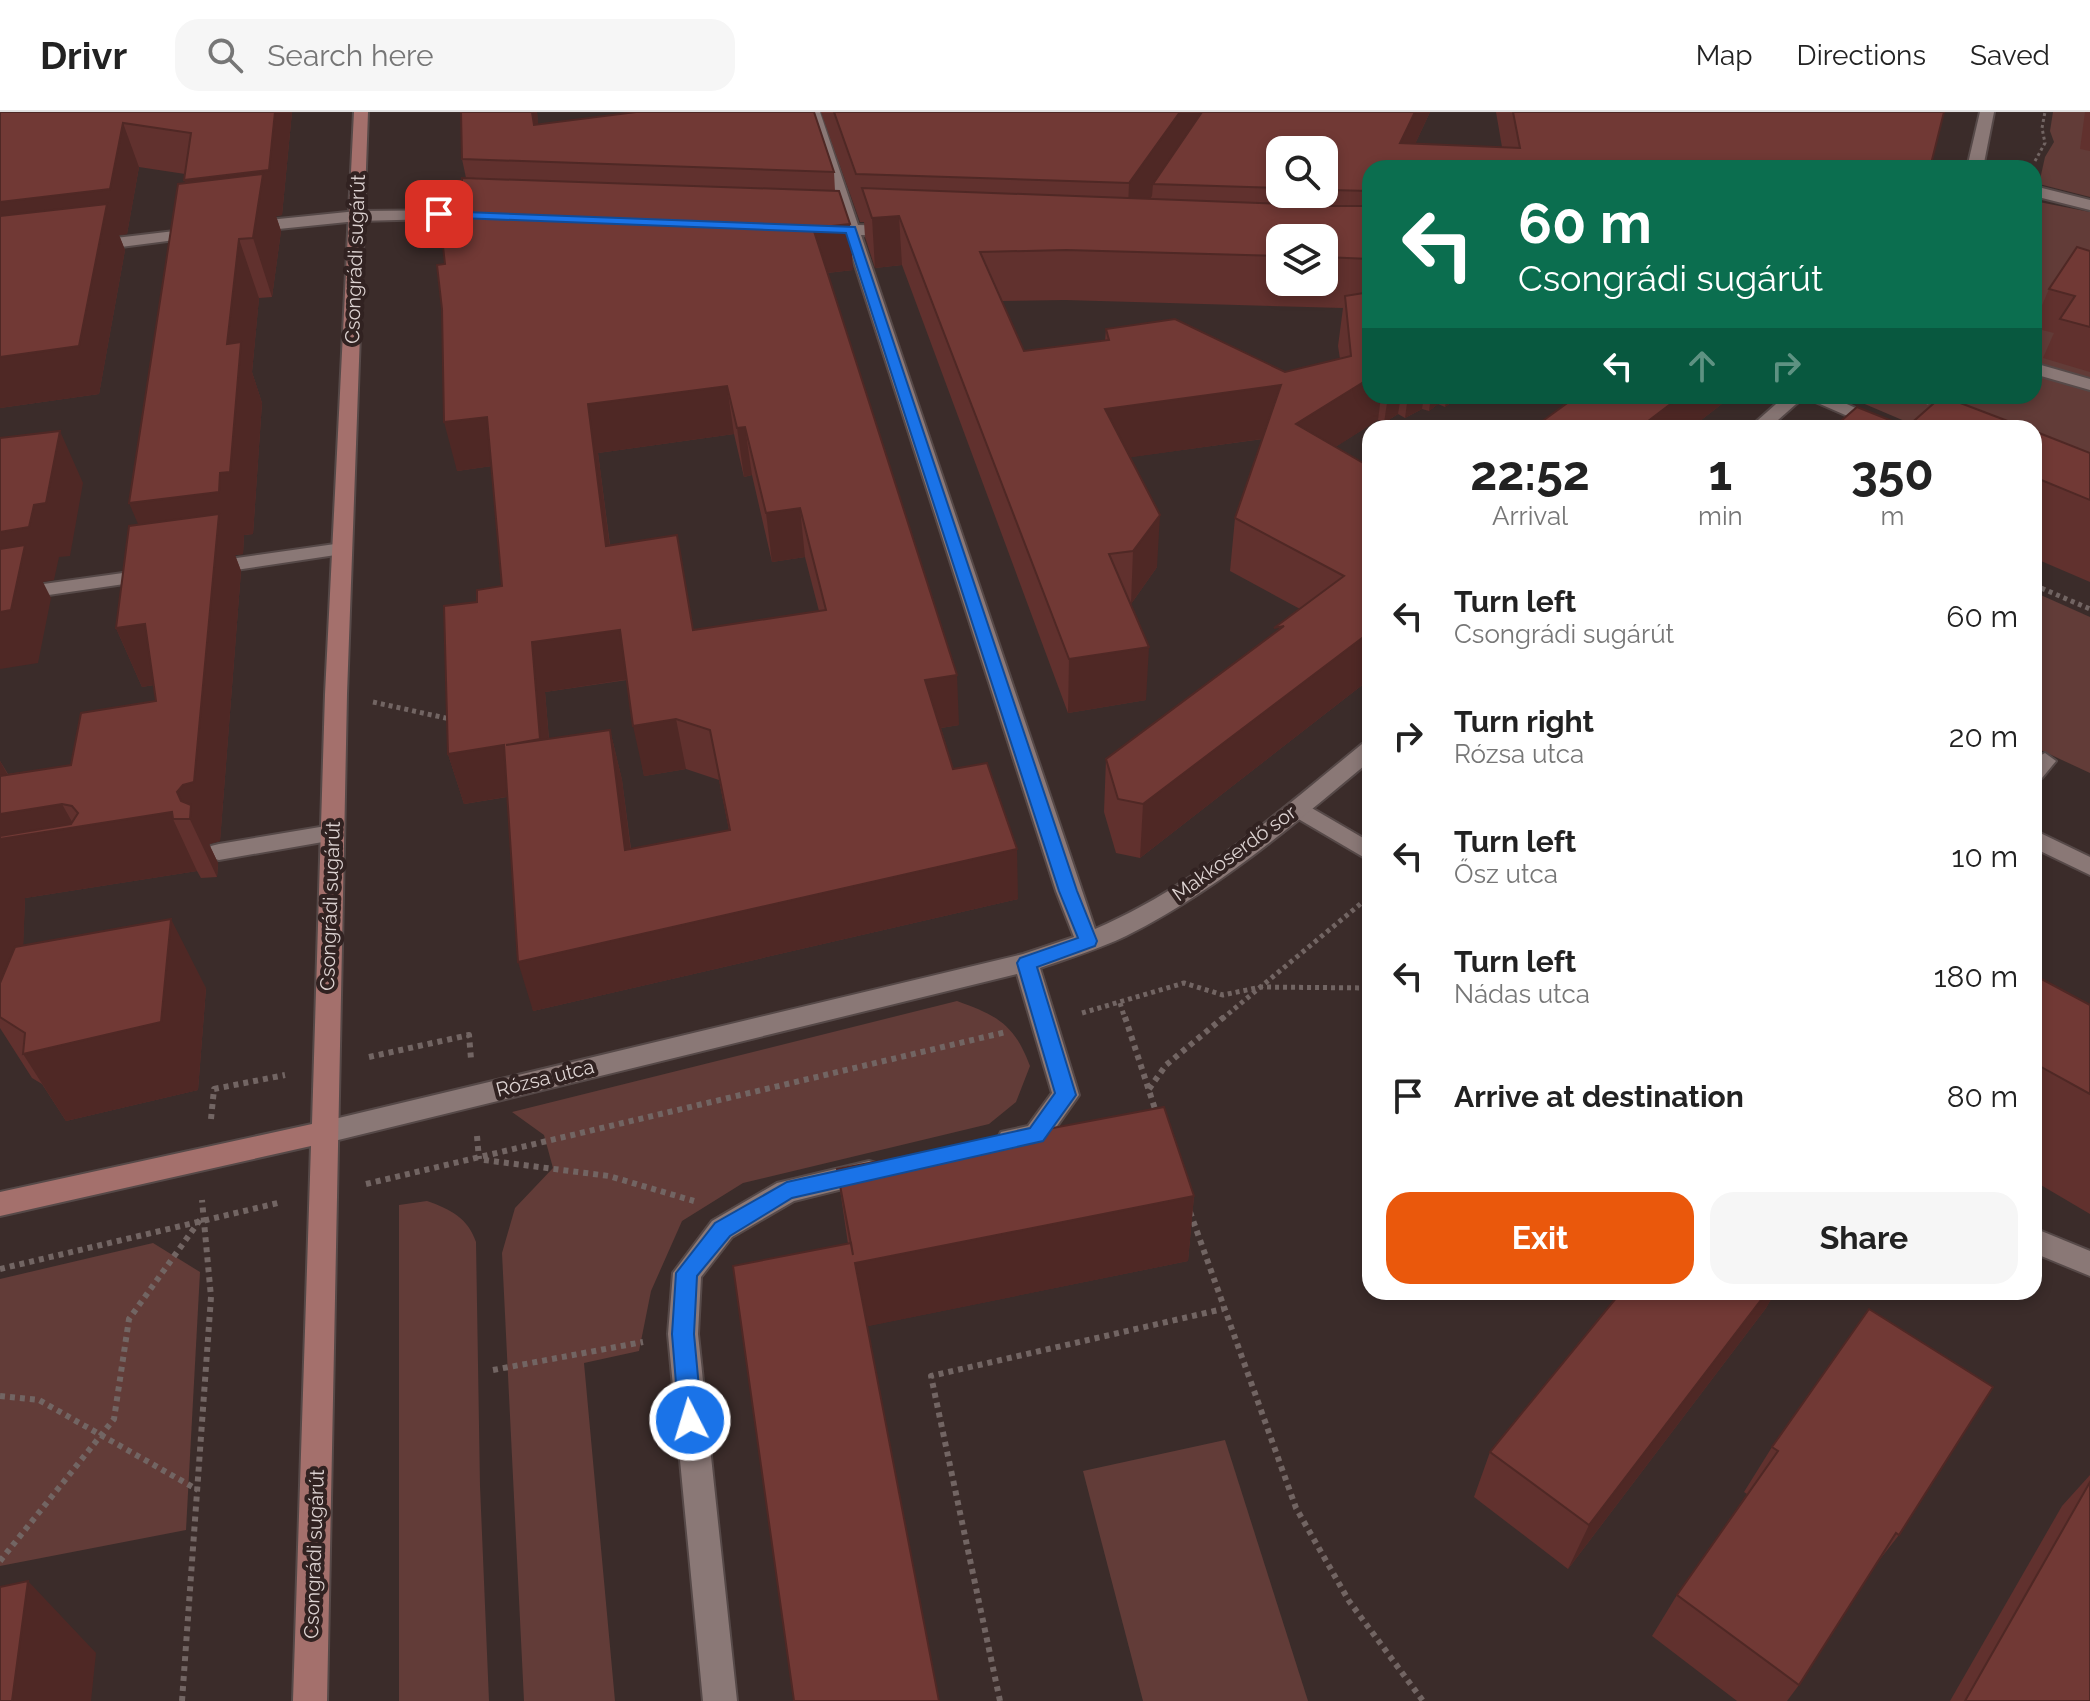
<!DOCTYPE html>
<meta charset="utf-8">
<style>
:root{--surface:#fff;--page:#f6f6f6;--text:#222;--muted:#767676;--line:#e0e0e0;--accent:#ea580c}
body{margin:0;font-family:Raleway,sans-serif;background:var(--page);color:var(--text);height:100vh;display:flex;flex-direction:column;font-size:30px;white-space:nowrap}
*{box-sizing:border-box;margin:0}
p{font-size:26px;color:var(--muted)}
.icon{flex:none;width:44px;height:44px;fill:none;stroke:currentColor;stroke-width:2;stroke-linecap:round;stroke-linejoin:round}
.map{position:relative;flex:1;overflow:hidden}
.drawer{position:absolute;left:1362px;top:308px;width:680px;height:880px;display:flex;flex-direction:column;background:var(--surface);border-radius:24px;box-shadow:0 4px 12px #0003}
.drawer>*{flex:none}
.top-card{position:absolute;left:1362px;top:48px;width:680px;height:244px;border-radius:24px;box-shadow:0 4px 12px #0003;background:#0b6e4f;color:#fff;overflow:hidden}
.controls{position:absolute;left:1266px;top:24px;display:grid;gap:16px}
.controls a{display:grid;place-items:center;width:72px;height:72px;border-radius:16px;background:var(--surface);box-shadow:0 4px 12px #0003;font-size:40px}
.pin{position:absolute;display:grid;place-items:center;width:68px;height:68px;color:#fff;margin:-34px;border-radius:16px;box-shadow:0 4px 12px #0006}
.me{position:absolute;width:88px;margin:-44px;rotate:355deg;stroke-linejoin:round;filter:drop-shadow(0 0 6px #0008)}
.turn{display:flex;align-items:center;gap:28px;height:168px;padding:0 24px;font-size:36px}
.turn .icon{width:104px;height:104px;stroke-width:2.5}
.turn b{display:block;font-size:56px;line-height:68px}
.lanes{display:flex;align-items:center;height:76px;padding:0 24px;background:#0003;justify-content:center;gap:40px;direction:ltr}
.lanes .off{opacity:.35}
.eta{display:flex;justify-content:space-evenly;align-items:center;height:136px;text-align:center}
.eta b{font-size:48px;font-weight:700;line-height:56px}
.cta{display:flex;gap:16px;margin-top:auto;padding:16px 24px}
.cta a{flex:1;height:92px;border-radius:24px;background:var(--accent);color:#fff;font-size:32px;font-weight:700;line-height:92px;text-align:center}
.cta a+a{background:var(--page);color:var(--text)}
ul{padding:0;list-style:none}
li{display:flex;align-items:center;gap:24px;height:120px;padding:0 24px}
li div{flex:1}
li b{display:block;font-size:30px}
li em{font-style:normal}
header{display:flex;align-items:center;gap:48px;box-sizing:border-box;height:112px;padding:0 40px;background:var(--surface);border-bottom:2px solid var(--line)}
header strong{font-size:38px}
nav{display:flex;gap:44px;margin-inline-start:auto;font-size:28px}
.search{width:560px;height:72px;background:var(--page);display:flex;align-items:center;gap:20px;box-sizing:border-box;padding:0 28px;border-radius:24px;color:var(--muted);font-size:30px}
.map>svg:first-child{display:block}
.green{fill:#623c38}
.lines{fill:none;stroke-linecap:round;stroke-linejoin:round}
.lane-casing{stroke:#564948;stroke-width:4}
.street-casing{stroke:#564948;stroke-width:4}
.secondary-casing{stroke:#564948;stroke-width:4}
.path-far2{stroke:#726563;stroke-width:3;stroke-dasharray:3 3;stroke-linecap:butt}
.path-far1{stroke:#726563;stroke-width:5;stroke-dasharray:4 4;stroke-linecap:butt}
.path{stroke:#726563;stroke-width:6;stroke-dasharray:5 5;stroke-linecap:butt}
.lane{fill:#8a7876;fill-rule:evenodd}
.street{fill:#8a7876;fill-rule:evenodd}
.secondary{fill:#a4706c;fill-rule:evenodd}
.wall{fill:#61312e;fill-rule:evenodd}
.shaded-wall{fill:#4f2825}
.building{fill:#713935;stroke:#4f2825;stroke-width:2;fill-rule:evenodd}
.route{fill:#1a73e8;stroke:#114b97;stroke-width:2}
.labels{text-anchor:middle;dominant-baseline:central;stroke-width:8;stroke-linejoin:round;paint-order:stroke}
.street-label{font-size:20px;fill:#ddd3d2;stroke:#312221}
</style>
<header>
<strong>Drivr</strong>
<div class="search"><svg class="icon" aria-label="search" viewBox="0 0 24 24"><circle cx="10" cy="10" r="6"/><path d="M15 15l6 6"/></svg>Search here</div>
<nav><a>Map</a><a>Directions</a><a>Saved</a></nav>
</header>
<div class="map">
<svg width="2090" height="1589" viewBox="0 0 2090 1589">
<rect width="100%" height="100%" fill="#3b2c2a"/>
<!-- green -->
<g class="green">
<polygon points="2053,0 2090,0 2090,85 2039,72 2045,45 2054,30 2050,19"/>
<polygon points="2034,89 2090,100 2090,362 2034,339 2034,316 1921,316 1846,284 2034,284"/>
<polygon points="2034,480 2090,505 2090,661 2034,635"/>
<path d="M957 889C998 904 1014 912 1030 954L1016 990 989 1012 743 1071 682 1109 651 1179 639 1239 584 1251 615 1589H524L502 1141 515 1096 553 1056 544 1023 512 1000Z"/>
<path d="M427 1089C450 1097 468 1106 476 1130L480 1374 489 1589H399V1093Z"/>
<polygon points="153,1131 200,1160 186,1418 0,1454 0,1167"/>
<polygon points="1225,1328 1233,1353 1308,1589 1143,1589 1083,1359"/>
</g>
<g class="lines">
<!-- lane casing -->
<g class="lane-casing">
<g id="lane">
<polygon points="2034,251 2090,267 2090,278 2034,262"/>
<polygon points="2045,641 2056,649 2042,666 2034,669 2034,647"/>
<polygon points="1298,688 1370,730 1370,749 1290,702 1287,696"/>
<polygon points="332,713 340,715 344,721 340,727 219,748 211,746 207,740 211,734 219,732"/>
<polygon points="2034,718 2090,745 2090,763 2034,736"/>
<polygon points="2034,1116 2090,1139 2090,1164 2034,1141"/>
</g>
</g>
<!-- street casing -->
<g class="street-casing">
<g id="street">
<path d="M806 0H820L858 113 895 114 903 119 895 124 861 123 1095 817C1195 774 1279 700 1362 632L1370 630V649C1293 713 1216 779 1126 824 1099 837 1069 846 1040 856L1079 983 1045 1031 1010 1039 1001 1036 997 1028 1001 1020 1028 1014 1052 981 1017 862 326 1031 317 1028 313 1020 317 1012 326 1009 1023 842 1074 825 1056 779 845 122H820L812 117 820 112 842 113Z"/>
<polygon points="1980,0 1994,0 1983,56 1967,56"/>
<polygon points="2034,74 2090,88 2090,98 2034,84"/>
<polygon points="471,98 477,100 477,106 357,109 249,120 241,115 249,110 357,99"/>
<polygon points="200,116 206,118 206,124 90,139 82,134 90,129"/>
<polygon points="1785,284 1829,284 1900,316 1875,316 1804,285 1769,316 1749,316"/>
<polygon points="342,431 349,433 352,437 349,441 209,462 199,456 209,450"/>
<polygon points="152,457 162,463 159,467 0,490 0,478"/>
<polygon points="869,1049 879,1052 883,1060 879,1068 794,1089 732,1125 701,1165 698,1222 737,1589 703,1589 668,1222 673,1161 712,1109 777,1071"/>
</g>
</g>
<!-- secondary casing -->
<g class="secondary-casing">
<polygon id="secondary" points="354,0 368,0 347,582 327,1589 293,1589 311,1034 0,1104 0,1080 312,1012 325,582"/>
</g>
<!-- path-far2 -->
<g class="path-far2">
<polyline points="2035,49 2045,31 2042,16 2045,0"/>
<polyline points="1909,284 1938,295"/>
</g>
<!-- path-far1 -->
<g class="path-far1">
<polyline points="2034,473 2090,497"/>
<polyline points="373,590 450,607"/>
<polyline points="1120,891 1125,907"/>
<polyline points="1082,901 1184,871 1223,883 1261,875 1370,876"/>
<polyline points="1222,907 1370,784"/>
</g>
<!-- path -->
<g class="path">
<polyline points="1125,905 1156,1000"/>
<polyline points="369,945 469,923 471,947"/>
<polyline points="1149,977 1166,953 1224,905"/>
<polyline points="211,1007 214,977 285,963"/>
<polyline points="477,1024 479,1047"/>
<polyline points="484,1048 609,1064 694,1089"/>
<polyline points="366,1072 1006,920"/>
<polyline points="1190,1100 1296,1396 1349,1489 1423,1589"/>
<polyline points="0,1157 282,1090"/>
<polyline points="493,1258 643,1230"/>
<polyline points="0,1284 39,1288 198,1378"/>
<polyline points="0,1449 114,1307 129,1207 200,1108"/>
<polyline points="182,1589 211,1185 202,1088"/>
<polyline points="1000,1589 931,1264 1223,1197"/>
</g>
<!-- lane -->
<use href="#lane" class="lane"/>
<!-- street -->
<use href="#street" class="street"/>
<!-- secondary -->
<use href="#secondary" class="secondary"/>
</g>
<!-- wall -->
<g class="wall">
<polygon points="0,0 292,0 282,103 276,104 281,119 272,185 259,186 252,260 262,291 253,422 244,423 243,442 235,443 241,459 220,729 209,732 218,751 217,765 201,766 197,759 25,786 23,833 206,876 198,978 66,1009 42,972 32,966 0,916 0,649 8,662 71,653 156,589 154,573 142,575 116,516 138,413 185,71 185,62 139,55 127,122 119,123 125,138 99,282 0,296"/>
<path d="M461 0H537L538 13 834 60 835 79 853 158 827 161 959 613 941 616 953 657 1018 787 533 899 507 685 464 692 448 642 477 490 502 474 492 354 457 359 445 152 462 72 466 66 462 47ZM734 322 744 365 752 363 772 450 805 445 819 499 693 518 610 433 598 341ZM627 568 644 664 686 657 719 668 729 718 631 737 622 668 610 618 549 627 545 580Z"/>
<path d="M821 0H1430L1415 32 1502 35 1496 0H1944L1370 56V284H1487L1481 288 1473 285 1462 292 1455 288 1445 295 1438 292 1429 299 1422 297 1405 306 1398 302 1384 311 1378 308 1335 335 1370 355V567L1140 746 1116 741 1104 700 1106 647 1274 522 1300 497 1230 459 1235 406 1263 327 1130 345 1157 455 1131 492 1146 588 1068 601 902 153 875 156 865 125 864 110H860ZM1280 38 1324 82H1280ZM1280 126H1324V170H1280ZM1065 188 1343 196 1338 234 1340 247 1285 260 1106 217 1105 229 1024 239 1002 189Z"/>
<polygon points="2085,0 2090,0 2090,39 2080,37"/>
<polygon points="2090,139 2090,260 2043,246 2054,221 2034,216 2034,212 2049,177"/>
<polygon points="1547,284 1732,284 1691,316 1533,316 1565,293"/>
<polygon points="2034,319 2090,341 2090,470 2034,446"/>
<polygon points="2034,863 2090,893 2090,1102 2034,1069"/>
<polygon points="837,1057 1194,1084 1188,1149 867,1214 848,1132"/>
<polygon points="1621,1180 1775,1180 1766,1196 1568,1457 1474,1385 1490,1340"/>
<polygon points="1772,1335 1899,1423 1877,1451 1799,1573 1787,1589 1737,1589 1652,1524 1677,1483 1747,1382 1744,1380"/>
<polygon points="2090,1363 2090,1589 1950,1589 2062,1394"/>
</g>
<!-- shaded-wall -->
<g class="shaded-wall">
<polygon points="275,0 292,0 282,103 276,104 281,119 272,185 253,126 200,113 184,68"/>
<polygon points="532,0 537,0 542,50 534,13"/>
<polygon points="1180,0 1209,0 1153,72 1152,84 1127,120 1129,71"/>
<polygon points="1415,0 1430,0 1404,56 1400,31"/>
<polygon points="123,11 139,55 127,122 119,123 125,138 99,282 0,296 0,90"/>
<polygon points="899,104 902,153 875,156 872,106"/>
<polygon points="850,112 853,158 817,162 813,116"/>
<polygon points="239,127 259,186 252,260 262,291 253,422 244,423 243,442 235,443 241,459 220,729 209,732 218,751 217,765 177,680 156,454 129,391 220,361 227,232"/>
<polygon points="1370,266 1370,284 1381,284 1378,308 1290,364 1296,312"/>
<polygon points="1281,273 1276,325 1104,349 1105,297"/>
<polygon points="727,274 734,322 598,341 616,483 606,434 588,292"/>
<polygon points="1388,284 1401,284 1398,302 1384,311"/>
<polygon points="1408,284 1424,284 1422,297 1405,306"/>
<polygon points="1431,284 1439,284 1438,292 1429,299"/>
<polygon points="1447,284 1456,284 1455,288 1445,295"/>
<polygon points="1464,284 1473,284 1462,292"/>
<polygon points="1681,284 1732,284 1691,316 1639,316"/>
<polygon points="487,305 499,353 457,359 444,310"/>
<polygon points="745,315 752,363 744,365 737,316"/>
<polygon points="60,319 83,371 70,444 59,445 54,468 43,470 51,486 38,551 0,557 0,420 34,393"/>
<polygon points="800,396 805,445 772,450 766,401"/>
<polygon points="1160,403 1157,455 1131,492 1133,439"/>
<polygon points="145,512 171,570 142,575 116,516"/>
<polygon points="620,518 630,567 545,580 553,677 520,683 532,530"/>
<polygon points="1370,520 1370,567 1140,746 1143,692"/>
<polygon points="1149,535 1146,588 1068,601 1069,547"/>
<polygon points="957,563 959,613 928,618 925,568"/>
<polygon points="676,607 686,657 644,664 633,614"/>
<polygon points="610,618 622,668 637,788 625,738"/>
<polygon points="504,633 518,683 464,692 448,642"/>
<polygon points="0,649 14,674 62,692 75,715 172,700 173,707 197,759 25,786 21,896 0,901"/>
<polygon points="1017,737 1018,787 533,899 518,850"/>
<polygon points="171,807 206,876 198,978 66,1009 23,942"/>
<polygon points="1194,1084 1188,1149 864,1215 855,1151"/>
<polygon points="1767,1180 1775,1180 1766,1196 1568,1457 1589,1413"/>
<polygon points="28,1469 96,1541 91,1589 12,1589"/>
</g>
<!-- building -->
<g class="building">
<polygon points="0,0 275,0 269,58 184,68 191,21 123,11 110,77 0,90"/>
<polygon points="461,0 532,0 534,13 636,0 814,0 834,60 462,47"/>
<polygon points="834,0 1180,0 1129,71 856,62"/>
<polygon points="1202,0 1415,0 1400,31 1520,36 1513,0 1944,0 1930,56 1370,56 1370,79 1330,78 1327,81 1330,94 1370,94 1370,147 1324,145 1324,126 1280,126 1280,144 1066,138 980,140 1024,239 1109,228 1106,217 1175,207 1285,260 1351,244 1345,184 1370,180 1370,266 1296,312 1370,355 1370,520 1143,692 1118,687 1106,647 1284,514 1274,516 1344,464 1235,406 1281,273 1105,297 1160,403 1133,439 1109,442 1149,535 1069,547 899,104 872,106 862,76 1285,92 1287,82 1324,82 1324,38 1280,38 1280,76 1153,72"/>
<polygon points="263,62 253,126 239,127 227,232 241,230 230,360 220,361 219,380 129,391 178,72"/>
<path d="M462 66 839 79 850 112 813 116 957 563 925 568 953 657 987 651 1017 737 518 850 504 633 448 642 444 494 477 490V478L502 474 487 305 444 310 442 197 437 153 445 152 437 82 462 72ZM727 274 737 316 745 315 766 401 800 396 826 498 693 518 677 423 606 434 588 292ZM620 518 633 614 676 607 710 618 730 718 625 738 610 618 506 633 540 627 532 530Z"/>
<polygon points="107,92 79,234 0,245 0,104"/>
<polygon points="2077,135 2090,139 2090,215 2060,207 2075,184 2049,177"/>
<polygon points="1577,284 1681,284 1639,316 1533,316"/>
<polygon points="1942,284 2026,316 1833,316 1857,295 1907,315"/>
<polygon points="60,319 46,391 34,393 29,415 0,420 0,326"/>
<polygon points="2034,319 2090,341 2090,388 2034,365"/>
<polygon points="219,402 194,670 183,673 177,680 181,689 191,693 190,707 173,707 172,700 0,727 0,724 71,712 78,701 72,694 62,692 0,702 0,664 71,653 81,601 156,589 145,512 116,516 129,414"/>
<polygon points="25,433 11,498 0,500 0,437"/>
<polygon points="171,807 161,910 23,942 25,921 0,905 0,871 15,835"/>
<polygon points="2034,863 2090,893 2090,982 2034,951"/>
<polygon points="1164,995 1194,1084 855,1151 939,1589 794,1589 733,1154 851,1131 853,1143 837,1057"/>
<polygon points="1621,1180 1767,1180 1589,1413 1490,1340"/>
<polygon points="1869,1197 1993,1275 1899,1423 1896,1421 1799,1573 1677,1483 1778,1339 1772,1335"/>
<polygon points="2090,1370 2090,1589 1965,1589"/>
<polygon points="28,1469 12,1589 0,1589 0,1475"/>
</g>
<!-- route -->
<polygon class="route" points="439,99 855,115 1077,779 1097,829 1095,834 1037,855 1076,983 1043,1029 792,1086 730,1124 697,1164 694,1222 702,1308 698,1315 690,1318 682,1315 679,1308 672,1222 676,1161 715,1111 787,1070 1030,1016 1055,981 1017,851 1020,846 1078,826 1059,779 846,121 435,105 435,100"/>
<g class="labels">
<!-- street labels -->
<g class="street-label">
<text transform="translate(355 147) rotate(-88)">Csongrádi sugárút</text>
<text transform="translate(1234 741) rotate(-36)">Makkoserdő sor</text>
<text transform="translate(330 794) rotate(-88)">Csongrádi sugárút</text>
<text transform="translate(545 966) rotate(-14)">Rózsa utca</text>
<text transform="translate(314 1442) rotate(-88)">Csongrádi sugárút</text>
</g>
</g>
</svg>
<div class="controls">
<a><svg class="icon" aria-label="search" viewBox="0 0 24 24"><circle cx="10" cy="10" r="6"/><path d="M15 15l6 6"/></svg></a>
<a><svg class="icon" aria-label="layers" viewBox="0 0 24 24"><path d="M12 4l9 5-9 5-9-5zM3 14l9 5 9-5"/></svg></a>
</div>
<div class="pin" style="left:439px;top:102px;background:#d93025"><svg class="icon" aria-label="arrive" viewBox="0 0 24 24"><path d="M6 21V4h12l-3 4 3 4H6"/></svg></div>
<svg class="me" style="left:690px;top:1308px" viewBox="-20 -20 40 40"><circle r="17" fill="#1a73e8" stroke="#fff" stroke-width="3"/><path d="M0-11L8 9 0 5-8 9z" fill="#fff"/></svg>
<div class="top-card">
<div class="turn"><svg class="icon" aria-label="left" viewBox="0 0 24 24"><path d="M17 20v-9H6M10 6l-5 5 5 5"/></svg><div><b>60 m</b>Csongrádi sugárút</div></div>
<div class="lanes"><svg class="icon" aria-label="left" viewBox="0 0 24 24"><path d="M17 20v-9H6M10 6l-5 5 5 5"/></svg><svg class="icon off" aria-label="ahead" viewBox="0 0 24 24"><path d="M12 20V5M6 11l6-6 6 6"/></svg><svg class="icon off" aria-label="right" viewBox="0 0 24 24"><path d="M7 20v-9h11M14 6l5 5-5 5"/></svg></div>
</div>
<section class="drawer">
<div class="eta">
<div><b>22:52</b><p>Arrival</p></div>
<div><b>1</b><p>min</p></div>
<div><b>350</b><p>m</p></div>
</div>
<ul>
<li><svg class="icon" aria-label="left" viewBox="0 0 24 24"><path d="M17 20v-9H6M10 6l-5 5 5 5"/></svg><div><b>Turn left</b><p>Csongrádi sugárút</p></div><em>60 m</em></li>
<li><svg class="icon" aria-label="right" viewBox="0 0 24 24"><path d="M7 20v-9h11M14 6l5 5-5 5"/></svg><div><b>Turn right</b><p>Rózsa utca</p></div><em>20 m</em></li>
<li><svg class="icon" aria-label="left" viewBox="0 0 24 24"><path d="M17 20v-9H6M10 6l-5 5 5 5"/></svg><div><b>Turn left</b><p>Ősz utca</p></div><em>10 m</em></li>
<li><svg class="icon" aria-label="left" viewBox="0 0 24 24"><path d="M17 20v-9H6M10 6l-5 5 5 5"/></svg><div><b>Turn left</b><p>Nádas utca</p></div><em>180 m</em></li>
<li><svg class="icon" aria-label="arrive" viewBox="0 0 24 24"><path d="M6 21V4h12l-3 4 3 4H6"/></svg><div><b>Arrive at destination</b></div><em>80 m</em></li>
</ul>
<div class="cta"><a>Exit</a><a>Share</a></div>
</section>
</div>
